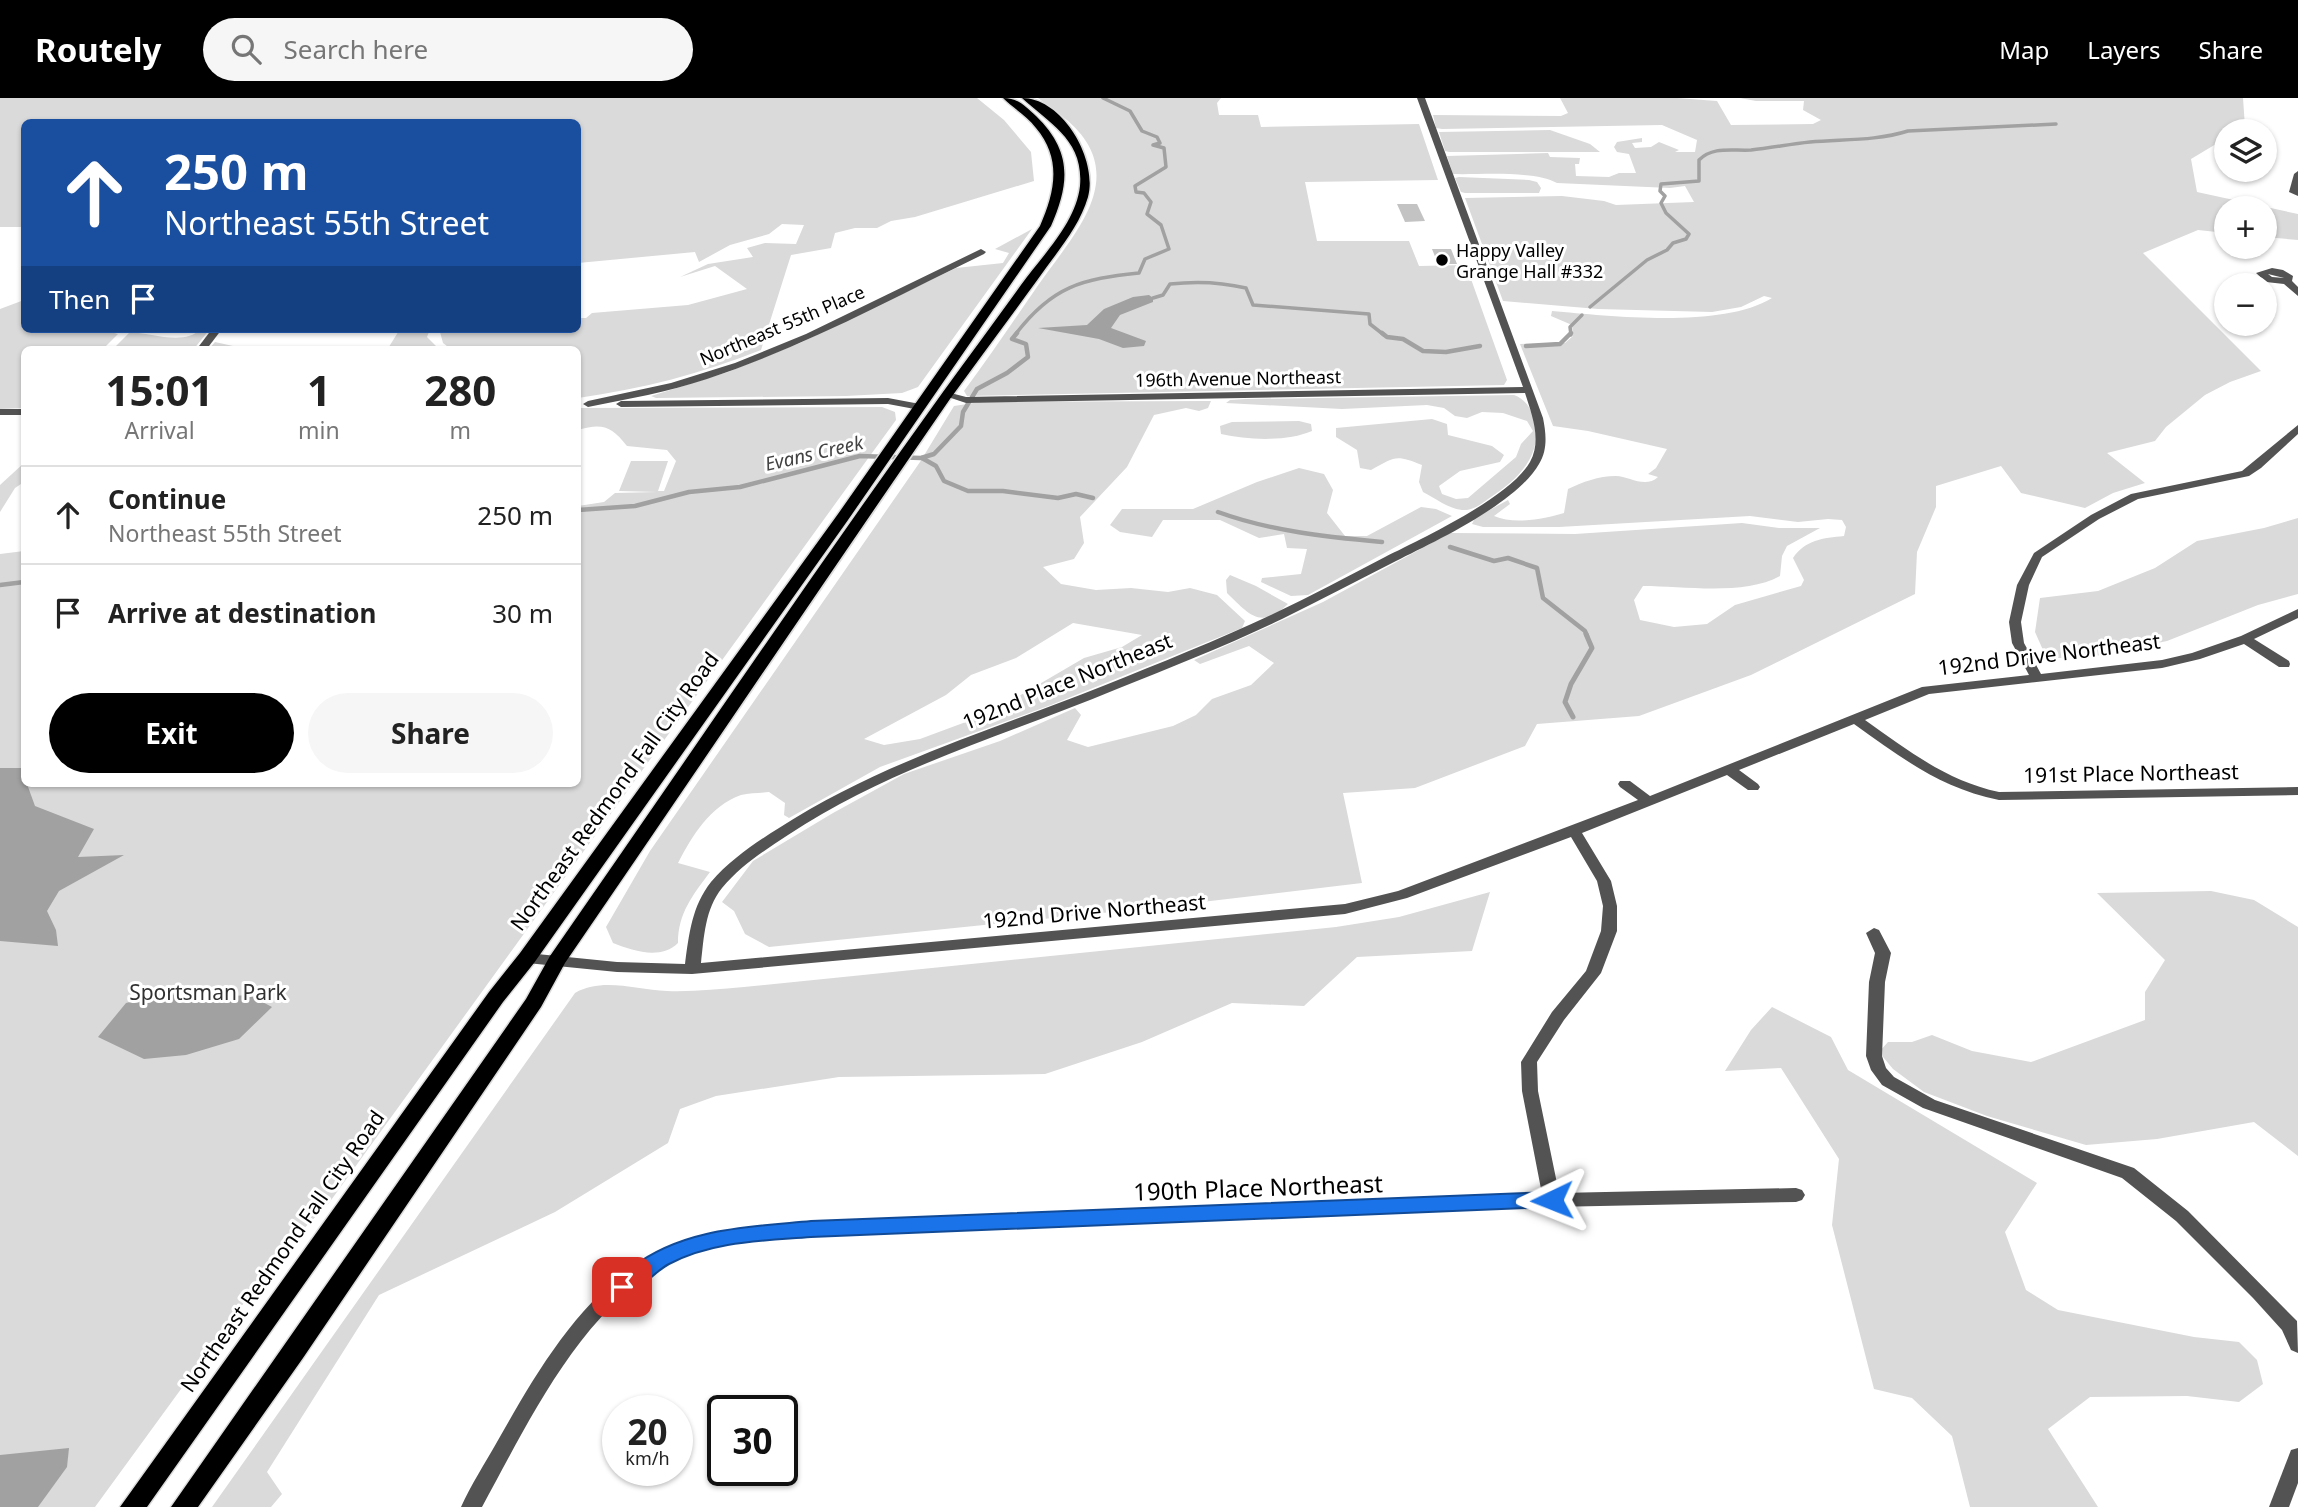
<!DOCTYPE html>
<meta charset="utf-8">
<style>
:root{--surface:#fff;--page:#f6f6f6;--text:#222;--muted:#767676;--line:#e0e0e0;--accent:#000}
body{margin:0;font-family:"Noto Sans",sans-serif;background:var(--page);color:var(--text);height:100vh;display:flex;flex-direction:column;font-size:26px;white-space:nowrap}
*{box-sizing:border-box;margin:0}
p{font-size:23px;color:var(--muted)}
.icon{flex:none;width:38px;height:38px;fill:none;stroke:currentColor;stroke-width:2;stroke-linecap:round;stroke-linejoin:round}
.map{position:relative;flex:1;overflow:hidden}
.details{position:absolute;left:21px;top:248px;width:560px;height:441px;display:flex;flex-direction:column;background:var(--surface);border-radius:10px;box-shadow:0 2px 5px #0004}
.details>*{flex:none}
.guide{position:absolute;left:21px;top:21px;width:560px;height:214px;border-radius:10px;box-shadow:0 2px 5px #0004;background:#1a4fa0;color:#fff;overflow:hidden}
.controls{position:absolute;left:2214px;top:21px;display:grid;gap:14px}
.controls a{display:grid;place-items:center;width:63px;height:63px;border-radius:50%;background:var(--surface);box-shadow:0 2px 5px #0004;font-size:35px}
.speed{position:absolute;left:602px;top:1297px;display:flex;gap:14px;font-size:35px;font-weight:700;text-align:center}
.speed>*{display:grid;place-content:center;width:91px;height:91px;border-radius:50%;background:var(--surface);box-shadow:0 2px 5px #0004;line-height:1}
.speed small{font-size:18px;font-weight:400}
.speed .limit{border:4px solid #111;border-radius:10px;background:#fff;color:#111}
.pin{position:absolute;display:grid;place-items:center;width:60px;height:60px;color:#fff;margin:-30px;border-radius:14px;box-shadow:0 4px 10px #0006}
.me{position:absolute;width:77px;margin:-38px;rotate:268deg;stroke-linejoin:round;filter:drop-shadow(0 0 5px #0008)}
.turn{display:flex;align-items:center;gap:24px;height:147px;padding:0 28px;font-size:32px}
.turn .icon{width:91px;height:91px;stroke-width:2.5}
.turn b{display:block;font-size:49px;line-height:60px}
.then{display:flex;align-items:center;height:66px;padding:0 28px;background:#0003;gap:14px;font-size:26px}
.eta{display:flex;justify-content:space-evenly;align-items:center;height:119px;text-align:center}
.eta b{font-size:42px;font-weight:700;line-height:49px}
.button{display:flex;gap:14px;margin-top:auto;padding:14px 28px}
.button a{flex:1;height:80px;border-radius:42px;background:var(--accent);color:#fff;font-size:28px;font-weight:700;line-height:80px;text-align:center}
.button a+a{background:var(--page);color:var(--text)}
ul{padding:0;list-style:none}
li{display:flex;align-items:center;gap:21px;height:98px;padding:0 28px;border-top:2px solid var(--line)}
li div{flex:1}
li b{display:block;font-size:26px}
li em{font-style:normal}
header{display:flex;align-items:center;gap:42px;box-sizing:border-box;height:98px;padding:0 35px;background:var(--accent);color:#fff}
header strong{font-size:33px}
nav{display:flex;gap:38px;margin-inline-start:auto;font-size:24px}
.search{width:490px;height:63px;background:var(--page);display:flex;align-items:center;gap:18px;box-sizing:border-box;padding:0 24px;border-radius:38px;color:var(--muted);font-size:26px}
.map>svg:first-child{display:block}
.green{fill:#dadada;fill-rule:evenodd}
.water{fill:#a1a1a1}
.lines{fill:none;stroke-linecap:round;stroke-linejoin:round}
.stream-far2{stroke:#a1a1a1;stroke-width:3.5}
.stream-far1{stroke:#a1a1a1;stroke-width:4.5}
.stream{stroke:#a1a1a1;stroke-width:5}
.building{fill:#c3c3c3}
.primary-casing{stroke:#dbdbdb;stroke-width:3}
.street{fill:#535353;fill-rule:evenodd}
.primary{fill:#000;fill-rule:evenodd}
.route{fill:#1a73e8;stroke:#114b97;stroke-width:2}
.poi-dot{fill:#000;stroke:#fff;stroke-width:2.5}
.labels{text-anchor:middle;dominant-baseline:central;stroke-width:6;stroke-linejoin:round;paint-order:stroke}
.far-poi-label{font-size:18px;fill:#000;stroke:#fff;text-anchor:start}
.far-street-label{font-size:18px;fill:#000;stroke:#fff}
.far-water-label{font-size:19px;font-style:italic;fill:#424242;stroke:#fff}
.street-label{font-size:21px;fill:#000;stroke:#fff}
.park-label{font-size:21px;fill:#313131;stroke:#fff}
.near-street-label{font-size:24px;fill:#000;stroke:#fff}
</style>
<header>
<strong>Routely</strong>
<div class="search"><svg class="icon" aria-label="search" viewBox="0 0 24 24"><circle cx="10" cy="10" r="6"/><path d="M15 15l6 6"/></svg>Search here</div>
<nav><a>Map</a><a>Layers</a><a>Share</a></nav>
</header>
<div class="map">
<svg width="2298" height="1409" viewBox="0 0 2298 1409">
<rect width="100%" height="100%" fill="#fff"/>
<!-- green -->
<g class="green">
<path d="M0 0H977L1004 22 1031 54 1034 83 915 119 891 123 877 130H855L835 135 831 150 791 157 761 252C701 276 641 291 578 300V252H452L443 245 440 234 444 231H578V220H586L592 215 688 207 747 191 715 168 680 179 708 166 753 159 747 150 765 145 796 146 804 127 782 126 769 136 730 147 699 164 695 154 578 165V24H24V129H0Z"/>
<path d="M1038 0H1221L1217 5 1219 17H1258L1261 29 1419 26 1438 82 1305 84 1317 143H1409L1419 168 1466 167 1507 282 1504 287 967 298 964 293C990 258 1014 222 1039 186 1073 137 1132 79 1068 23 1059 15 1048 8 1038 0Z"/>
<path d="M1560 0H1677L1717 3 1731 27 1813 26 1821 22 1803 12 1804 3H1756L1740 0H2243L2245 29 2237 33H2226V40L2191 61 2197 94 2298 116V142L2265 139 2264 110H2226V135L2198 132 2143 155 2261 273 2230 284 2205 297 2166 329 2155 343 2107 355 2145 385 2113 395 2085 410 2021 395 2001 368 1936 388V409L1917 454 1915 496 1751 577 1639 618 1537 626 1525 648 1415 690 1343 695 1362 785 1151 810 769 849 745 836 734 813 722 804 753 763 833 715 904 676 1000 643 1075 610 1081 617 1067 642 1088 649 1173 628 1196 617 1212 601 1251 587 1274 565 1249 548 1200 566 1194 562 1323 504 1450 435 1575 436 1742 425 1779 430H1820L1787 448 1782 458 1780 478C1744 498 1684 488 1643 488L1634 502 1640 522 1674 529 1707 526 1735 507 1801 488 1804 482 1793 460C1805 442 1823 440 1844 438L1846 429 1842 422 1828 421 1798 424 1750 418 1559 429H1483L1472 426 1475 420 1508 402 1510 406 1494 418C1514 427 1544 421 1564 415L1568 391C1583 384 1598 378 1616 378 1629 378 1645 391 1658 379L1648 376 1656 370 1667 351 1588 333 1553 328 1520 246 1565 245 1573 238 1572 227 1551 218 1552 213C1610 218 1722 231 1772 200L1764 198 1741 209 1712 214 1598 211 1503 203 1465 100 1562 98 1604 103 1616 107 1694 104 1685 88 1670 90 1557 85C1534 72 1480 77 1453 76L1447 58 1548 55 1550 59 1580 60 1579 66H1575L1576 78 1609 79 1619 75H1636L1629 56 1617 54 1614 49 1617 44 1642 40V44L1632 45 1635 50 1651 49 1659 44 1679 52 1675 54H1695L1697 42 1662 27 1442 31 1436 30 1433 17 1561 18 1568 15Z"/>
<polygon points="1550,32 1590,46 1600,54 1449,54 1445,53 1439,34"/>
<polygon points="1459,79 1529,82 1537,84 1541,90 1539,95 1465,95 1461,94 1455,80"/>
<polygon points="1032,131 918,289 902,295 846,298 656,300 651,298 728,274 800,245 956,170 1003,165 1009,155 995,151"/>
<polygon points="24,202 24,231 99,231 118,236 102,252 24,252 24,310 0,311 0,211"/>
<path d="M200 231H210L193 252H112L130 234C150 235 186 248 200 231Z"/>
<polygon points="400,231 430,231 427,239 440,252 387,252"/>
<polygon points="215,244 233,248 321,250 208,252"/>
<path d="M1514 297C1525 301 1530 309 1534 320 1544 356 1519 381 1491 399 1482 405 1474 413 1462 412 1449 411 1435 400 1423 394L1419 384 1422 367C1395 356 1395 359 1371 372L1360 370 1357 352 1336 339V330L1432 321 1447 326 1448 337 1492 348 1504 357 1500 364 1460 373 1439 388 1442 396 1456 401 1468 400 1516 359 1521 346 1533 333 1527 323 1503 315 1482 314 1467 320 1455 318 1444 310 1427 307 1342 311 1226 305 1230 302 1246 301Z"/>
<path d="M1211 303 1208 310 1199 313 1186 310 1154 317 1127 369 1080 419 1084 445 1074 461 1043 469 1061 486 1096 492 1131 490 1168 494 1190 490 1217 497 1245 523 1242 530 1051 607 880 669 789 720 784 717 785 705 769 694C761 695 750 695 741 697 710 708 692 738 678 765L710 774C693 797 678 815 678 845 661 862 633 853 613 845L606 829 650 753 920 364 954 308 980 304ZM1073 525 1142 537 1122 549 1084 560 990 615 920 641 884 647 864 641 946 597 971 577 1016 560Z"/>
<path d="M882 309 895 314 896 322 872 355 329 1105 281 1154 95 1409H0V456L24 453V686H578V408L604 404 615 395 657 394 619 393 631 363H668L658 393H664L676 363 667 352 627 348C611 328 602 325 578 332V310Z"/>
<path d="M1299 323 1311 326 1312 333C1286 344 1248 342 1221 336L1220 328 1232 324Z"/>
<polygon points="24,365 24,384 15,390 0,414 0,387"/>
<polygon points="1299,370 1324,376 1333,392 1327,415 1345,438 1367,438 1421,409 1436,411 1452,418 1308,497 1291,498 1261,484 1262,480 1301,476 1307,451 1287,450 1284,436 1259,440 1220,422 1163,422 1152,439 1120,434 1110,427 1122,411 1193,411 1257,384"/>
<polygon points="2298,420 2298,496 2258,507 2167,543 2086,560 2055,560 2043,552 2035,534 2040,500 2098,493 2155,470 2197,443 2264,430"/>
<path d="M1230 477 1256 488 1288 506C1260 533 1248 515 1227 495L1226 482Z"/>
<polygon points="2211,793 2254,802 2298,829 2298,1058 2254,1024 2157,1041 2086,1047 1987,1018 1924,994 1893,971 1879,954 1888,944 1912,944 1932,937 1972,953 2031,964 2145,922 2145,894 2165,862 2097,795"/>
<path d="M1490 794 1472 853 1357 859 1304 908 1232 905 1142 944 1045 976 839 979 716 998 680 1011 668 1045 555 1114 379 1197 267 1374 282 1396 271 1409H212L575 895C603 879 636 892 667 893 692 894 718 891 744 889L1336 829 1399 819Z"/>
<polygon points="1772,909 1831,939 1848,972 2037,1085 2005,1134 2026,1192 2058,1212 2194,1239 2239,1244 2257,1262 2263,1286 2239,1304 2187,1298 2090,1299 2048,1331 2098,1409 1970,1409 1952,1338 1912,1300 1874,1291 1832,1127 1839,1061 1781,970 1725,973 1751,932"/>
</g>
<!-- water -->
<g class="water">
<polygon points="1149,197 1153,200 1153,204 1120,217 1111,230 1146,243 1144,248 1123,250 1099,241 1038,230 1087,227 1104,211 1133,199"/>
<polygon points="0,670 23,670 24,686 27,686 35,708 94,731 78,759 124,757 59,793 47,813 56,832 58,848 0,843"/>
<polygon points="163,896 216,899 249,897 272,909 239,941 186,957 144,961 98,939 126,905"/>
<polygon points="69,1350 67,1369 38,1409 0,1409 0,1357"/>
</g>
<g class="lines">
<!-- stream-far2 -->
<g class="stream-far2">
<path d="M1153 200 1163 197 1170 186C1196 183 1221 184 1246 190L1253 207 1369 216 1370 226 1384 237"/>
<path d="M1590 209 1647 162 1667 152 1673 145 1686 141 1689 136 1666 115 1661 105 1665 98 1660 93 1661 86 1699 83V62C1713 48 1732 53 1751 52 1771 50 1790 46 1810 44 1844 41 1876 43 1908 33L2056 26"/>
<path d="M1015 237C1052 188 1082 181 1139 175L1145 161 1169 151 1161 127 1147 116 1151 104 1144 95 1136 94 1135 88 1166 69 1164 50 1153 47 1160 45 1157 39 1142 33 1130 13 1103 0"/>
<polyline points="1571,237 1570,229 1582,217"/>
</g>
<!-- stream-far1 -->
<g class="stream-far1">
<polyline points="1382,235 1387,239 1403,241 1423,253 1446,254 1480,248"/>
<polyline points="1526,248 1560,246 1571,235"/>
<polyline points="922,360 936,368 944,383 968,393 1003,393 1058,400 1076,396 1093,400"/>
<polyline points="578,412 635,408 689,394 740,389 860,358 921,360 934,356 961,328 963,314 977,291 1007,275 1028,259 1026,246 1012,241 1017,235"/>
<path d="M1218 414C1270 433 1327 439 1382 444"/>
<polyline points="1450,449 1494,463 1508,460 1537,470 1543,500 1585,533 1587,538"/>
<polyline points="0,487 24,484"/>
</g>
<!-- stream -->
<polyline class="stream" points="1573,619 1565,604 1571,586 1592,550 1586,536"/>
</g>
<!-- building -->
<g class="building">
<polygon points="1397,106 1417,106 1425,123 1405,124"/>
<polygon points="1432,151 1451,151 1457,166 1438,166"/>
</g>
<g class="lines">
<!-- primary casing -->
<g class="primary-casing">
<g id="primary">
<path d="M1003 0C1018 0 1025 8 1036 18 1072 53 1070 85 1051 128L848 422 534 865 503 904 147 1409H120L489 894 520 855 838 416 1040 128C1055 94 1062 61 1036 30 1027 18 1013 10 1003 0Z"/>
<path d="M1022 0C1063 0 1098 62 1088 99 1079 130 1056 155 1038 181 1009 221 979 261 950 301 821 488 694 677 565 865L541 909 303 1260 198 1409H171L526 901 550 858C681 670 809 480 943 294 969 258 995 223 1021 187 1042 158 1076 125 1080 88 1084 42 1050 26 1022 0Z"/>
</g>
</g>
<!-- street -->
<g class="street">
<path d="M1417 0H1425L1543 320C1546 335 1548 352 1539 366 1517 405 1436 443 1396 463 1358 482 1321 502 1282 521 1228 547 1172 569 1117 591 1006 637 889 670 788 737 765 752 740 768 722 790 705 811 704 839 701 865L1345 806 1398 793 1638 702 1620 689 1618 686 1620 683H1630L1650 698 1922 589 2029 577 2012 545 2009 524 2017 487 2034 455 2091 417 2131 396 2242 373 2298 327V336L2261 370 2249 378 2138 401 2099 421 2042 459 2029 487 2021 524 2024 545 2041 576 2162 562 2192 555 2241 538 2298 511V520L2254 541 2289 563 2290 566 2289 569H2279L2244 546 2200 561 2162 570 1929 596 1865 622C1907 652 1947 683 1999 694L2298 689V697L1999 702C1940 690 1902 660 1854 626L1739 672 1758 686 1760 689 1758 692H1748L1727 677 1582 735 1611 783 1617 808V833L1601 875 1564 922 1537 964 1538 993 1559 1095 1796 1090 1802 1092 1805 1097 1802 1102 1796 1104 1552 1109 811 1138C770 1141 723 1141 685 1157 586 1199 531 1320 482 1409H461C471 1387 485 1365 497 1344 539 1270 591 1178 675 1146 719 1130 765 1128 811 1124L1542 1096 1522 993 1521 964 1552 914 1586 873 1601 833 1603 808 1597 783 1571 739 1407 800 1345 816 692 876 617 874 527 865 522 864 519 860 522 856 527 855 617 864 685 866C689 836 692 808 711 784 730 762 755 745 779 730 879 665 993 632 1103 588 1160 565 1218 542 1273 516 1311 498 1348 478 1385 459 1423 440 1509 400 1530 364 1542 342 1532 317 1525 295L966 305 942 297 947 294 966 299 1523 289Z"/>
<polygon points="2298,73 2298,98 2289,94 2294,76"/>
<path d="M981 151 986 154 984 156C893 200 804 249 707 281 668 294 628 301 588 309L583 306 588 303 671 285 735 265 806 236Z"/>
<path d="M2272 170 2283 172 2293 178 2292 183 2298 189V198L2284 186 2266 184 2256 175ZM2268 176 2284 180 2272 179Z"/>
<polygon points="212,231 222,231 206,252 196,252"/>
<polygon points="888,300 920,306 925,309 920,312 888,306 621,309 616,306 621,303"/>
<rect x="0" y="311" width="24" height="6"/>
<polygon points="1874,830 1879,832 1891,855 1885,884 1882,958 1886,970 1894,979 1935,1002 2134,1070 2188,1113 2297,1223 2298,1255 2291,1252 2282,1232 2253,1200 2176,1123 2122,1080 1923,1010 1882,987 1871,972 1866,958 1869,884 1875,855 1866,835"/>
<polygon points="2298,1350 2298,1385 2289,1409 2269,1409 2291,1352"/>
</g>
<!-- primary -->
<use href="#primary" class="primary"/>
</g>
<!-- route -->
<path class="route" d="M1552 1094 1559 1096 1562 1102 1559 1107 1552 1109 811 1139C762 1143 713 1143 669 1166 653 1174 634 1201 615 1195L612 1189C616 1181 624 1176 631 1170 683 1130 748 1129 811 1123Z"/>
<!-- markers -->
<circle class="poi-dot" cx="1442" cy="162" r="7"/>
<g class="labels">
<!-- far-poi labels -->
<g class="far-poi-label">
<text x="1456" y="152">Happy Valley<tspan x="1456" dy="21">Grange Hall #332</tspan></text>
</g>
<!-- far-street labels -->
<g class="far-street-label">
<text transform="translate(782 227) rotate(-23)">Northeast 55th Place</text>
<text transform="translate(1238 280) rotate(-1)">196th Avenue Northeast</text>
</g>
<!-- far-water labels -->
<g class="far-water-label">
<text transform="translate(814 355) rotate(-13)">Evans Creek</text>
</g>
<!-- street labels -->
<g class="street-label">
<text transform="translate(2049 556) rotate(-7)">192nd Drive Northeast</text>
<text transform="translate(1067 583) rotate(-22)">192nd Place Northeast</text>
<text transform="translate(2131 675) rotate(-1)">191st Place Northeast</text>
<text transform="translate(614 693) rotate(-54)">Northeast Redmond Fall City Road</text>
<text transform="translate(1094 813) rotate(-5)">192nd Drive Northeast</text>
<text transform="translate(282 1153) rotate(-55)">Northeast Redmond Fall City Road</text>
</g>
<!-- park labels -->
<g class="park-label">
<text x="208" y="894">Sportsman Park</text>
</g>
<!-- near-street labels -->
<g class="near-street-label">
<text transform="translate(1258 1089) rotate(-2)">190th Place Northeast</text>
</g>
</g>
</svg>
<div class="controls">
<a><svg class="icon" aria-label="layers" viewBox="0 0 24 24"><path d="M12 4l9 5-9 5-9-5zM3 14l9 5 9-5"/></svg></a>
<a>+</a>
<a>−</a>
</div>
<div class="speed"><div>20<small>km/h</small></div><div class="limit">30</div></div>
<div class="pin" style="left:622px;top:1189px;background:#d93025"><svg class="icon" aria-label="arrive" viewBox="0 0 24 24"><path d="M6 21V4h12l-3 4 3 4H6"/></svg></div>
<svg class="me" style="left:1552px;top:1102px" viewBox="-20 -20 40 40"><path d="M0-17L14 15 0 8-14 15z" fill="#1a73e8" stroke="#fff" stroke-width="4"/></svg>
<div class="guide">
<div class="turn"><svg class="icon" aria-label="ahead" viewBox="0 0 24 24"><path d="M12 20V5M6 11l6-6 6 6"/></svg><div><b>250 m</b>Northeast 55th Street</div></div>
<div class="then">Then<svg class="icon" aria-label="arrive" viewBox="0 0 24 24"><path d="M6 21V4h12l-3 4 3 4H6"/></svg></div>
</div>
<section class="details">
<div class="eta">
<div><b>15:01</b><p>Arrival</p></div>
<div><b>1</b><p>min</p></div>
<div><b>280</b><p>m</p></div>
</div>
<ul>
<li><svg class="icon" aria-label="ahead" viewBox="0 0 24 24"><path d="M12 20V5M6 11l6-6 6 6"/></svg><div><b>Continue</b><p>Northeast 55th Street</p></div><em>250 m</em></li>
<li><svg class="icon" aria-label="arrive" viewBox="0 0 24 24"><path d="M6 21V4h12l-3 4 3 4H6"/></svg><div><b>Arrive at destination</b></div><em>30 m</em></li>
</ul>
<div class="button"><a>Exit</a><a>Share</a></div>
</section>
</div>
